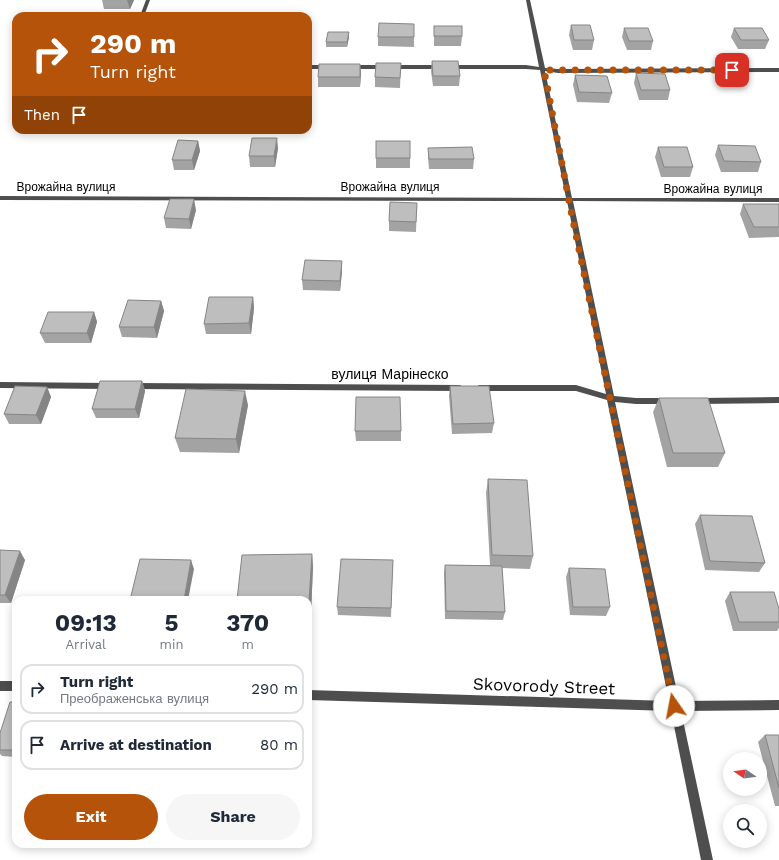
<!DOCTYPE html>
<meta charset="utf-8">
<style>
:root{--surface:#fff;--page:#f6f6f7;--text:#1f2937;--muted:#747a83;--line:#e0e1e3;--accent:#b45309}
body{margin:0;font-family:"Work Sans",sans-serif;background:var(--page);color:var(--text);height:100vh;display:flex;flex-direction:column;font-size:15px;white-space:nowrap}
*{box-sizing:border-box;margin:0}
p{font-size:13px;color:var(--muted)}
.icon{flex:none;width:22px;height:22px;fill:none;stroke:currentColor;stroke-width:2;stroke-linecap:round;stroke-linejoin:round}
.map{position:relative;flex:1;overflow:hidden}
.drawer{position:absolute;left:12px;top:596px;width:300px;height:252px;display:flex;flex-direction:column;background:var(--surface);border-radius:12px;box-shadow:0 2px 10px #0003}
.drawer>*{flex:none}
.hud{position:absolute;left:12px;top:12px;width:300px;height:122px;border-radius:12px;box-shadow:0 2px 10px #0003;background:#b45309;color:#fff;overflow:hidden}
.needle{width:26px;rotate:283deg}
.controls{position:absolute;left:723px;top:752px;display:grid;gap:8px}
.controls a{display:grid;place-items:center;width:44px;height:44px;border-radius:50%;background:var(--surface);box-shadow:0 2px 10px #0003;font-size:20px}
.pin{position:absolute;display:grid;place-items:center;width:34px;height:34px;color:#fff;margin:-17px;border-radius:8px;box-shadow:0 2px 6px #0006}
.me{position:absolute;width:44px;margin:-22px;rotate:348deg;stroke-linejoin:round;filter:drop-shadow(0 0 3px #0008)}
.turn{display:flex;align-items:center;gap:14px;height:84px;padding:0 12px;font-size:18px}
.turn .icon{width:52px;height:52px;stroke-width:2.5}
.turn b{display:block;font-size:28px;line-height:34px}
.then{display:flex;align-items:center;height:38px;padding:0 12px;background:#0003;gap:8px;font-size:15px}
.eta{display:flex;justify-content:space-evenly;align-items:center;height:68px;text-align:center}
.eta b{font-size:24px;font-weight:700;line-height:28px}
.primary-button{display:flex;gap:8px;margin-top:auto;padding:8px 12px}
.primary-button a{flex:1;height:46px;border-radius:24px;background:var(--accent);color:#fff;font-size:16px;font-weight:700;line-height:46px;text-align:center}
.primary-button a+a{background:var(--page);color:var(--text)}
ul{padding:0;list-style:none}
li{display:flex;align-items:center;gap:12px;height:50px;margin:0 8px 6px;padding:0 4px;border:2px solid var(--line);border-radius:12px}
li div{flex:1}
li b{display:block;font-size:15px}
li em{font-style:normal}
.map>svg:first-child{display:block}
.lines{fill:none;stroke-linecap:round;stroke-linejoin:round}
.street{fill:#4e4e4e;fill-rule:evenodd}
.wall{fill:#a3a3a3}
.shaded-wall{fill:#858585}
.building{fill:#bebebe;stroke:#858585}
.route{stroke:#b45309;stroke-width:7;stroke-dasharray:0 12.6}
.labels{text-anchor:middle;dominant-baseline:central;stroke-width:3;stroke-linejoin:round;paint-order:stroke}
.far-street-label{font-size:12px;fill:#000;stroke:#fff}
.street-label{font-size:14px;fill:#000;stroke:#fff}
.near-street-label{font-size:17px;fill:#000;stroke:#fff}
</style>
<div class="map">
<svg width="779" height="860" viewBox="0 0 779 860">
<rect width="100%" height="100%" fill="#fff"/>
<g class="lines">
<!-- street -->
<g class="street">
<polygon points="146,0 150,0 144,16 140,16"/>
<polygon points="526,0 530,0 545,68 558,69 779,68 779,72 558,73 545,71 572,198 779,198 779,202 573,201 614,396 636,398 668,398 672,401 668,404 636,404 615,402 679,701 779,700 779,710 681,711 713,860 701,860 671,711 308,700 308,690 669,701 607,400 576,391 479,391 475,388 479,385 576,385 606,394 567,201 0,200 0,196 566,198 540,70 526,69 350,69 347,67 350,65 526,65 539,67"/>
<polygon points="308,65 328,65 331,67 328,69 308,69"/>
<polygon points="0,382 110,383 114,386 110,389 0,388"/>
<polygon points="133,383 460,385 464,388 460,391 133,389 129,386"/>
<polygon points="779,397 779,403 698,404 694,401 698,398"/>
<rect x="0" y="681" width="16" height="10"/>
</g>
</g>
<!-- wall -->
<g class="wall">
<polygon points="102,0 134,0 130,9 104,9"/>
<polygon points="414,24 414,47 378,46 378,37"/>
<polygon points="571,25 594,40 592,50 573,50 569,35"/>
<polygon points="434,26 462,36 461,46 434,46"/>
<polygon points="624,28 653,41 651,50 627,50 622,37"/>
<polygon points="734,28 769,40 765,49 738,49 731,37"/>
<polygon points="349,37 347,47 326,47 326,42"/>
<polygon points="432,61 460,76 459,86 433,86 431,71"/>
<polygon points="401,63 400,88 375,87 375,77"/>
<polygon points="361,73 360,87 318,87 318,77"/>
<polygon points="636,73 670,90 668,100 639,100 634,83"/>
<polygon points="575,75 612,93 609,103 577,102 573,85"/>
<polygon points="198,141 200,151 194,170 174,170 172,160"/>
<polygon points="718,145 761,162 758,172 721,172 715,155"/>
<polygon points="658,147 693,167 690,177 661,177 655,157"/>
<polygon points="278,148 275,167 250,167 249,156"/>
<polygon points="428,148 474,159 473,169 429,169 428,158"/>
<rect x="376" y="158" width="34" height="10"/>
<polygon points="417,203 416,232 389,231 389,221"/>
<polygon points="743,204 779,204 779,237 749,238 740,214"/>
<polygon points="196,210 191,229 166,228 164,218"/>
<polygon points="342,271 340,291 303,290 302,280"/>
<polygon points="253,297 254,308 251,334 206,334 204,324"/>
<polygon points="161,301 164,311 157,338 122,337 119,327"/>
<polygon points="94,312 97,322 91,343 45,343 40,333"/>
<polygon points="142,381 145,391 139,418 96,418 92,409"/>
<polygon points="450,386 494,423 492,433 452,434 449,396"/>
<polygon points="47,387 51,397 41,424 9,424 4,414"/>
<polygon points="659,398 725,453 718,467 667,467 653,412"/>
<polygon points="248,405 239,453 180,452 175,438"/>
<polygon points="355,431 401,431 401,441 356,441"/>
<polygon points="488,479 533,556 530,569 502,568 505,612 503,620 445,619 444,573 445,565 490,565 486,493"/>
<polygon points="700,515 765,563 759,572 705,570 695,524"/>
<polygon points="0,550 25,560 11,603 0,603"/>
<polygon points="312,554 313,567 311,613 308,613 308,600"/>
<polygon points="393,560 391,617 338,615 337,607"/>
<polygon points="569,568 610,607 606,616 570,615 566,577"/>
<polygon points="730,592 779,609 779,628 777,631 733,631 725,601"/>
<polygon points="16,702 16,757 2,756 0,754 0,733"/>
<polygon points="765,735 779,735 779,806 775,806 758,742"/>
</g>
<!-- shaded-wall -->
<g class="shaded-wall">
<polygon points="127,0 134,0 130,9"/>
<polygon points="349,32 349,37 347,47 347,42"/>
<polygon points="360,64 361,73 360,87"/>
<polygon points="277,138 278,148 275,167 274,156"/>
<polygon points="198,141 200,151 194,170 192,160"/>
<polygon points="194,199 196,210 191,229 189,219"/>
<polygon points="342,261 342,271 340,291 340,281"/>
<polygon points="253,297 254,308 251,334 249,323"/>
<polygon points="161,301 164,311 157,338 154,327"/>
<polygon points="94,312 97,322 91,343 87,333"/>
<polygon points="142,381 145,391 139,418 135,409"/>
<polygon points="47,387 51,397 41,424 36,415"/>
<polygon points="245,391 248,405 239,453 236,439"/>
<polygon points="20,551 25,560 11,603 5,595"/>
<polygon points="312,554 313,567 311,613 309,601"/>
<polygon points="191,560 194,569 188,600 184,600"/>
</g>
<!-- building -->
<g class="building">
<polygon points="379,23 414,24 414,37 378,37"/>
<polygon points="571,25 590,25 594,40 574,40"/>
<rect x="434" y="26" width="28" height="10"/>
<polygon points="624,28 648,28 653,41 629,41"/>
<polygon points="734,28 762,28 769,40 741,40"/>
<polygon points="328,32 349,32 347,42 326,42"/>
<polygon points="432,61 458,61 460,76 433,76"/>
<polygon points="376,63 401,63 400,78 375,77"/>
<polygon points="319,64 360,64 360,77 318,77"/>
<polygon points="636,73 665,74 670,90 641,90"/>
<polygon points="575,75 607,76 612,93 579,92"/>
<polygon points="252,138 277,138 274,156 249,156"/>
<polygon points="178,140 198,141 192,160 172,160"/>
<rect x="376" y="141" width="34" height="17"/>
<polygon points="718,145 755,146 761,162 724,161"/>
<polygon points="472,147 474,159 429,159 428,148"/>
<polygon points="658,147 687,147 693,167 664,167"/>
<polygon points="170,199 194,199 189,219 164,218"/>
<polygon points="390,202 417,203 416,222 389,221"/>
<polygon points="743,204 779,204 779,227 754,227"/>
<polygon points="305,260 342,261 340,281 302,280"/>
<polygon points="209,297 253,297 249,323 204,324"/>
<polygon points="128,300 161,301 154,327 119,327"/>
<polygon points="48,312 94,312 87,333 40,333"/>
<polygon points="100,381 142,381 135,409 92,409"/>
<polygon points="15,386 47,387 36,415 4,414"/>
<polygon points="450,386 489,386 494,423 453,424"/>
<polygon points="186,389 245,391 236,439 175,438"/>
<polygon points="356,397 400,397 401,431 355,431"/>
<polygon points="659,398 708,398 725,453 673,453"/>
<polygon points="488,479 527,480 533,556 492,555"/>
<polygon points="700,515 752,516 765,563 710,561"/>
<polygon points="0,550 20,551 5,595 0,595"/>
<polygon points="312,554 309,601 308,601 308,600 237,600 242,555"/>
<polygon points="140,559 191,560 184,600 130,600"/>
<polygon points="341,559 393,560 391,608 337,607"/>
<polygon points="445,565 502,566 505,612 446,611"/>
<polygon points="569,568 605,569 610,607 573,607"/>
<polygon points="730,592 774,592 779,609 779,622 739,622"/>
<polygon points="10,702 16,702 16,750 0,750 0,733"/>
<polygon points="765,735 779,735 779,788"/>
</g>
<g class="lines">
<!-- route -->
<polyline class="route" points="674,706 571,211 544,70 732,70"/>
</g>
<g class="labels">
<!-- far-street labels -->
<g class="far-street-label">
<text x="66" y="187">Врожайна вулиця</text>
<text x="390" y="187">Врожайна вулиця</text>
<text x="713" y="189">Врожайна вулиця</text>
</g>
<!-- street labels -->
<g class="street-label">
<text x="390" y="374">вулиця Марінеско</text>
</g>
<!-- near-street labels -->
<g class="near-street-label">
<text transform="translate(544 686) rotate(2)">Skovorody Street</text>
</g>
</g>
</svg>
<div class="controls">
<a><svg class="needle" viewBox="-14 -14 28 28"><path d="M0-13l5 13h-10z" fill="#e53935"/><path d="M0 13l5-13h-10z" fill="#747a83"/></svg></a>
<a><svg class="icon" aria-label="search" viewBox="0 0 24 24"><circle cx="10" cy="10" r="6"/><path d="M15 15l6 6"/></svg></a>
</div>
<div class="pin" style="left:732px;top:70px;background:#d93025"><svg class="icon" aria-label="arrive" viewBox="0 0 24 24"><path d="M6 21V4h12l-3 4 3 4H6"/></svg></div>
<svg class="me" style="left:674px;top:706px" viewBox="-20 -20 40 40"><circle r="19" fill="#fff"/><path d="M0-13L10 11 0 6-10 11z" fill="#b45309"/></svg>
<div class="hud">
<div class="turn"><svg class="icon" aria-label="right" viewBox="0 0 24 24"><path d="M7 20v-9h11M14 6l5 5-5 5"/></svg><div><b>290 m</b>Turn right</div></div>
<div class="then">Then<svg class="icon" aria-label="arrive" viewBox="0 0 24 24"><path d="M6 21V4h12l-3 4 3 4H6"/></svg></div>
</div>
<section class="drawer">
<div class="eta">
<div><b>09:13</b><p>Arrival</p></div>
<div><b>5</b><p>min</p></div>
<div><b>370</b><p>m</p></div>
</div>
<ul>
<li><svg class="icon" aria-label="right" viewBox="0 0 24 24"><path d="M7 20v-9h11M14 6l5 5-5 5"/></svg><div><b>Turn right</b><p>Преображенська вулиця</p></div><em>290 m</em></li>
<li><svg class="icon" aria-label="arrive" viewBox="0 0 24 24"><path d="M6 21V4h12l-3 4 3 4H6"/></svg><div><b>Arrive at destination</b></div><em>80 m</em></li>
</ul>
<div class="primary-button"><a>Exit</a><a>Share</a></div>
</section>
</div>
